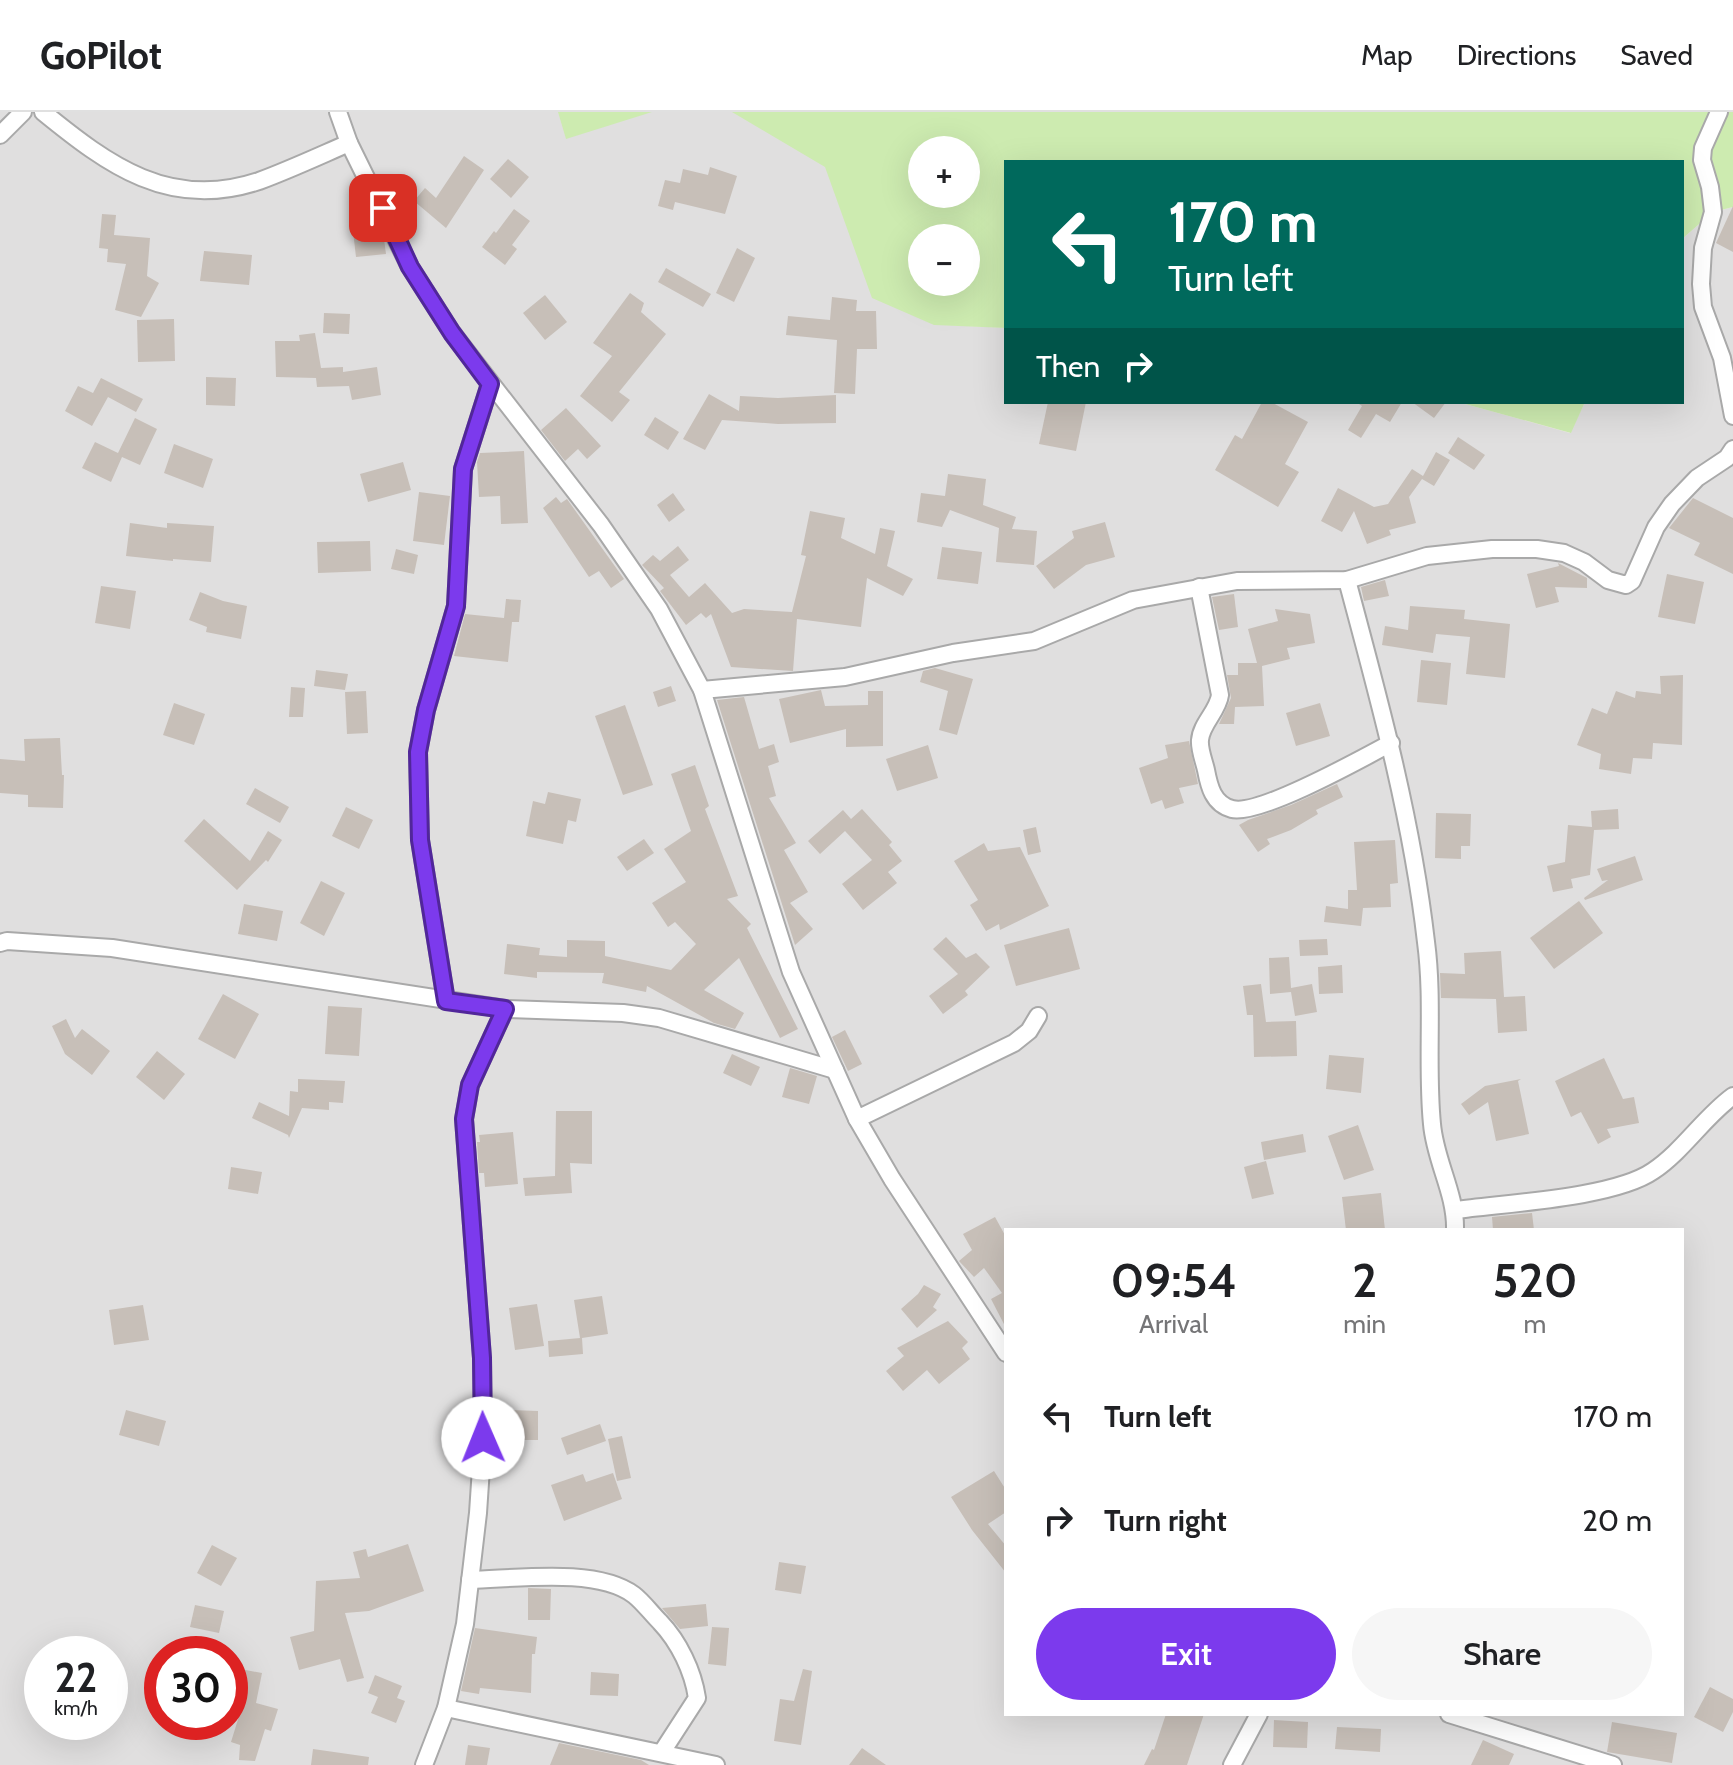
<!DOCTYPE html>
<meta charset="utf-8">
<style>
:root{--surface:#fff;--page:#f6f6f6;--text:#202124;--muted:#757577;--line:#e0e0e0;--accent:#7c3aed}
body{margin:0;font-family:Cabin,sans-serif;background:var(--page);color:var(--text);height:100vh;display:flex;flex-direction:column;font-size:30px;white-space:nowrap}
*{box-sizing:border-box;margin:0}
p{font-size:26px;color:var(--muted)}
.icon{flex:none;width:44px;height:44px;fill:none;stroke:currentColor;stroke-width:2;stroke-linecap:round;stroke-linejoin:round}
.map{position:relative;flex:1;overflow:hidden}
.sheet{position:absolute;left:1004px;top:1116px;width:680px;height:488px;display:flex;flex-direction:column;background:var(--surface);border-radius:0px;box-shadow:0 8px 32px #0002}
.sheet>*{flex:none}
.banner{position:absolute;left:1004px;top:48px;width:680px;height:244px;border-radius:0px;box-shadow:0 8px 32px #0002;background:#00695c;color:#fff;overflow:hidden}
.buttons{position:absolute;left:908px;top:24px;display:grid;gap:16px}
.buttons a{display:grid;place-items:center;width:72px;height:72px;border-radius:50%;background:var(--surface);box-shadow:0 8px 32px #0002;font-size:40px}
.speed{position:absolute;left:24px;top:1524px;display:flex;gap:16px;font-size:40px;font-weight:700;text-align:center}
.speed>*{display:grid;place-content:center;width:104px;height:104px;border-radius:50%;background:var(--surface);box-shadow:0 8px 32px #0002;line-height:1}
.speed small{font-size:20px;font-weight:400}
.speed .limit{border:12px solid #d22;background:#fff;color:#111}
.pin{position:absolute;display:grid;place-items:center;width:68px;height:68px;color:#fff;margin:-34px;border-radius:16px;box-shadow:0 4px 12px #0006}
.me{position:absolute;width:88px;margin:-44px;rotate:359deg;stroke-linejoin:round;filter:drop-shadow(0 0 6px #0008)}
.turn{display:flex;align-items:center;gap:28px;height:168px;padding:0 32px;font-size:36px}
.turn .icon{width:104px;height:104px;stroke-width:2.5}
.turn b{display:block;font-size:56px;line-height:68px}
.then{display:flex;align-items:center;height:76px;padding:0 32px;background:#0003;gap:16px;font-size:30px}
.eta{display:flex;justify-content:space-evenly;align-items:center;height:136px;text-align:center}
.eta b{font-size:48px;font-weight:600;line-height:56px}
.action{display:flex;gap:16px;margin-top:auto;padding:16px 32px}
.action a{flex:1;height:92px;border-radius:48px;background:var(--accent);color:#fff;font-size:32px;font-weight:600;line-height:92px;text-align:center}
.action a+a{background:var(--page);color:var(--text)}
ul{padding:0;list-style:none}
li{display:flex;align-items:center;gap:24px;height:104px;padding:0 32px}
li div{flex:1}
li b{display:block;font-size:30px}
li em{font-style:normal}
header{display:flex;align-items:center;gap:48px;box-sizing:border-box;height:112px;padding:0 40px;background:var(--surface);border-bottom:2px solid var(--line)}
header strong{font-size:38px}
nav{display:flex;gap:44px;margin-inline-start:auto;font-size:28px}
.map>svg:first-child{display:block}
.residential{fill:#e0dfdf;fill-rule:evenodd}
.grass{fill:#cdebb0;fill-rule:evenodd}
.building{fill:#c7bfb8}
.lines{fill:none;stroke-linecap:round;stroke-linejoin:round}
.minor-casing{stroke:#a9a9a9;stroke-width:20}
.minor{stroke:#fff;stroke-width:16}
.route-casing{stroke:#51269a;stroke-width:20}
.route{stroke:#7c3aed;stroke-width:14}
</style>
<header>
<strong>GoPilot</strong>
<nav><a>Map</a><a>Directions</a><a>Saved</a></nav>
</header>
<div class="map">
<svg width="1733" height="1653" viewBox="0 0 1733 1653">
<rect width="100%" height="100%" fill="#f2efe9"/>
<!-- residential -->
<path class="residential" d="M0 0H885L922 170 934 212 1006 216V290H1458L1570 321 1585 290H1682V127L1713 100 1733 95V1653H0ZM1006 1118H1682V1602H1006ZM42 1542H110V1610H42ZM162 1542H230V1610H162Z"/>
<!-- grass -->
<g class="grass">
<polygon points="558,0 652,0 566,27"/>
<path d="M732 0H1733V95L1713 100 1682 127V50H1006V216L934 213 872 186 825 55ZM922 38H966V82H922ZM922 126H966V170H922Z"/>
<polygon points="1458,290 1585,290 1571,321"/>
</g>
<!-- building -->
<g class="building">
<polygon points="464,44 484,58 446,116 414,89 425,76 436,86"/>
<polygon points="508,47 529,65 511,86 490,67"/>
<polygon points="710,55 737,64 725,102 675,90 673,98 658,94 665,68 680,71 683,57 708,63"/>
<polygon points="1733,94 1733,140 1716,131"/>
<polygon points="514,97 530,109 512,133 517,137 505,153 482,135 494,119 496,121"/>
<polygon points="102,102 116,103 114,123 150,126 147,164 159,171 141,205 115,198 126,152 107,150 108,137 99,136"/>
<polygon points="379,116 384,127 386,142 356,145 353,119"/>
<polygon points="737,136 755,146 734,190 716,181"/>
<polygon points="204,139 252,143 249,173 200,169"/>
<polygon points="666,156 711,182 703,195 658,170"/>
<polygon points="630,181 644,191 641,200 666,222 619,280 630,288 612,310 580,284 612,244 593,231"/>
<polygon points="545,183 567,210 545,228 523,201"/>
<polygon points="832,185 857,188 856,199 876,199 877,237 857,237 855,282 834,281 837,228 786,223 788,204 830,208"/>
<polygon points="324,201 350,202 349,222 323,221"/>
<polygon points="174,207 175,249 138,250 137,208"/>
<polygon points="315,221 321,256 343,255 343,260 377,255 381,283 352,288 349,274 317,275 316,266 276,265 275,229 300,229 299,223"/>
<polygon points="206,265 236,266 235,294 206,293"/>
<polygon points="101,266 143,287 136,300 108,285 92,314 65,299 78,274 93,281"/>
<polygon points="709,282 739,299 740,284 778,286 836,283 836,311 778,312 722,308 705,338 683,327"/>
<polygon points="1048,290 1086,290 1076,339 1039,332"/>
<polygon points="1262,290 1271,290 1308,310 1285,352 1299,360 1278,395 1215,358 1235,323 1242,327"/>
<polygon points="1356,290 1402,290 1390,310 1376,302 1361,326 1348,318 1362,294"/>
<polygon points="1412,290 1446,290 1434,306"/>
<polygon points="566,296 601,334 587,347 578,337 565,349 541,318"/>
<polygon points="655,305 679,320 668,338 644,323"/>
<polygon points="135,306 157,317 140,353 122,345 111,370 82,356 95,330 118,341"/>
<polygon points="1458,325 1485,343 1474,358 1448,341"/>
<polygon points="174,332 213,347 203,376 164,361"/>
<polygon points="524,339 528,411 501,412 500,384 479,385 477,350 480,341"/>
<polygon points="1436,340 1450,348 1434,374 1422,367 1409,385 1416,411 1389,418 1391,423 1367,432 1354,399 1342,420 1321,409 1338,376 1374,395 1388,392 1412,357 1423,364"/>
<polygon points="403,350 411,378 368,390 360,362"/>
<polygon points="948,362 986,367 983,393 1016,405 1012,417 1037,419 1034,453 996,450 999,416 950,398 942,415 917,410 921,381 945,384"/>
<polygon points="419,380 450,384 444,433 413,429"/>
<polygon points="673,381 685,398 669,410 657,393"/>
<polygon points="556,385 561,391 567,387 624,467 611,476 599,459 589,465 543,396"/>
<polygon points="1693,386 1733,406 1733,462 1694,443 1700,431 1669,416"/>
<polygon points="810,399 845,406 841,426 875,442 880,416 895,419 887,454 913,467 903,484 867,466 861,515 797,507 793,559 731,555 711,502 706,506 701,501 686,513 660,479 664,476 642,453 653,443 660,449 678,434 689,448 670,463 689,485 705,471 732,501 744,497 792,500 806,444 801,443"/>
<polygon points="1105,410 1115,445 1086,453 1054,477 1036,454 1074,426 1072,419"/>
<polygon points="130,411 167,416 167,411 214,414 211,450 173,447 173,449 126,444"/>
<polygon points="370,429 371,459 318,461 317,430"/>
<polygon points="942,435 982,440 978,472 937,467"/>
<polygon points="396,437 418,443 414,462 391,457"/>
<polygon points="1558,451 1587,466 1587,476 1555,475 1559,490 1536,496 1527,462 1559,454"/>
<polygon points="1667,462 1704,470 1695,512 1658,505"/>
<polygon points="1385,468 1389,484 1364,489 1361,475"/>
<polygon points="101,474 136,479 130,517 95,511"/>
<polygon points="200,480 223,489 247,494 241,527 206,520 207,515 189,508"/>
<polygon points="1234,482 1238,515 1219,518 1212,485"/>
<polygon points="506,487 521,488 519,510 512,510 508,550 454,544 465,502 504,506"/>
<polygon points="1410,494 1465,498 1464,507 1510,512 1505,566 1466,562 1470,525 1436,522 1433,541 1382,533 1385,514 1408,518"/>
<polygon points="1275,497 1310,502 1315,531 1287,536 1290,547 1262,554 1264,594 1235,595 1234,612 1219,612 1231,586 1227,563 1238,563 1238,551 1257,551 1248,517 1278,509"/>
<polygon points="1421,548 1451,551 1447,593 1417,590"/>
<polygon points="935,556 973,567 957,623 939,618 948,579 920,570 923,559"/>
<polygon points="316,558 348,562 345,578 314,574"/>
<polygon points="1683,563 1682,633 1653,631 1652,647 1633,646 1631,662 1599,657 1601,642 1577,633 1592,596 1607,602 1616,579 1635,586 1636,579 1661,582 1660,564"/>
<polygon points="671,574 676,589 658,595 653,580"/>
<polygon points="291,575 305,576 303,605 289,605"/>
<polygon points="821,578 825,594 868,593 868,579 883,579 883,634 846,635 846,617 790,631 779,587"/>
<polygon points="366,579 368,621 347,622 345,580"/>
<polygon points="744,585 759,637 774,632 779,650 768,654 776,684 769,686 796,731 784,738 808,780 790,791 813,817 795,833 717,588"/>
<polygon points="174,591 205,602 194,633 163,623"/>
<polygon points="1320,591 1330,624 1296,634 1286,601"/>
<polygon points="625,593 653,673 623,683 595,604"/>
<polygon points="60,626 62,663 64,663 63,696 28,695 28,683 0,681 0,647 25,649 24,627"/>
<polygon points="1189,629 1198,672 1179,676 1184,691 1165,697 1162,688 1151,692 1139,656 1168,646 1165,633"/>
<polygon points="928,633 938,666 897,679 886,647"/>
<polygon points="695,653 709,694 705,697 738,784 727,787 751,812 747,816 798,917 780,926 739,846 704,878 744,901 735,917 714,911 647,874 646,880 602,871 604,861 537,860 537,866 504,862 507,832 540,836 539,843 567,845 567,828 605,829 605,844 671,858 696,832 675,810 668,815 652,791 686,770 664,737 691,719 671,662"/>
<polygon points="1337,672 1343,685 1316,698 1318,702 1291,718 1267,727 1270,732 1258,740 1239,713 1248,708 1291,693"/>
<polygon points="255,676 289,695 280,711 246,692"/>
<polygon points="548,680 581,687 576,710 568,708 563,732 526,724 533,689 545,692"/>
<polygon points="346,695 373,708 359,737 332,724"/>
<polygon points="862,697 892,730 889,733 902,749 888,760 897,771 863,798 842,772 872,748 845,719 820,742 808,729 843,698 851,707"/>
<polygon points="1618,697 1619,717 1594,718 1590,763 1571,767 1573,776 1553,780 1547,754 1565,750 1568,713 1592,715 1591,699"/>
<polygon points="1436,701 1471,702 1470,734 1461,734 1461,747 1435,746"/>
<polygon points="204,707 250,749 268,719 282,728 268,750 266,748 237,778 184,729"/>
<polygon points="1036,715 1041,740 1028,743 1023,718"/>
<polygon points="644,727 654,741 627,759 617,745"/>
<polygon points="1395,728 1398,771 1390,772 1391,795 1363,796 1361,814 1324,810 1326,794 1348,797 1348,778 1357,778 1354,730"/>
<polygon points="984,731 988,739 1020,735 1049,794 1000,818 999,812 986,819 970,793 978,788 954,749"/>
<polygon points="1635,744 1643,768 1585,788 1584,786 1608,768 1602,769 1597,757"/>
<polygon points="321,769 345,781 324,824 300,811"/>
<polygon points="1579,789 1603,821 1554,857 1530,826"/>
<polygon points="244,792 283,799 277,829 238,822"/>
<polygon points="1069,816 1080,857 1016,874 1004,833"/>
<polygon points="946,825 966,846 976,841 990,855 965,879 968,883 943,902 929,884 958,862 933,837"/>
<polygon points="1327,827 1328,843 1300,844 1299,828"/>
<polygon points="1501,839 1504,885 1525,884 1527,919 1498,921 1496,887 1441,886 1440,861 1465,862 1464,841"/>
<polygon points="1289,845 1291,876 1312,872 1317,900 1295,904 1291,880 1270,882 1269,846"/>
<polygon points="1342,853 1343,881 1319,882 1318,855"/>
<polygon points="1261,872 1266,910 1296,909 1297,944 1254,945 1253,903 1247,903 1243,874"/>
<polygon points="223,882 259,902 235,947 198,927"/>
<polygon points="328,894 362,896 359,944 325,942"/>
<polygon points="66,907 75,926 82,917 110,939 92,963 65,942 52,914"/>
<polygon points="845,918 862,952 848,959 832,925"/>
<polygon points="157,939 185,962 164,988 136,965"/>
<polygon points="732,942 760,955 751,974 723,961"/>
<polygon points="1329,943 1364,946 1361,981 1326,977"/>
<polygon points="1604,946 1623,987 1634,985 1639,1011 1607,1017 1611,1025 1598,1032 1581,1000 1571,1005 1555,969"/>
<polygon points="790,956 817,964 809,992 782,985"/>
<polygon points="298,967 345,969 343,991 329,990 329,998 302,996 289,1026 288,1023 252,1006 259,990 289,1004 290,979 298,980"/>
<polygon points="1521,967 1518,969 1529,1022 1496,1029 1488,990 1469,1003 1461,992 1485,974"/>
<polygon points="556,999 592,999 592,1052 570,1051 572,1081 525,1084 523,1066 555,1064"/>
<polygon points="1358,1013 1374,1058 1344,1068 1328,1024"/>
<polygon points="513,1020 518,1072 485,1075 484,1061 479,1061 477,1030 480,1030 479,1023"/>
<polygon points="1303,1022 1306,1040 1264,1048 1261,1030"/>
<polygon points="1266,1049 1274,1082 1252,1087 1244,1055"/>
<polygon points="231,1055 262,1060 258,1082 228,1077"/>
<polygon points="1381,1081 1385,1118 1346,1118 1342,1085"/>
<polygon points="1532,1101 1534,1118 1493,1118 1492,1105"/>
<polygon points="995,1105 1006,1125 1006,1216 991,1187 1002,1181 984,1156 974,1165 959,1149 972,1138 963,1122"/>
<polygon points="924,1173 941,1182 933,1195 937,1198 917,1216 901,1197 918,1182"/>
<polygon points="602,1184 608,1222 582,1226 583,1242 549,1245 548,1229 580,1226 574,1188"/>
<polygon points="537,1192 544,1234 515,1238 509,1196"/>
<polygon points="143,1193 149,1228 114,1233 109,1198"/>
<polygon points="948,1209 968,1230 962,1236 970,1247 939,1272 927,1258 903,1279 886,1259 904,1244 897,1236"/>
<polygon points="126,1298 166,1309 159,1334 119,1323"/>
<polygon points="510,1298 538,1299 538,1328 510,1328"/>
<polygon points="600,1312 606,1329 567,1343 561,1326"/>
<polygon points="622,1324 631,1366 617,1369 608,1327"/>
<polygon points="994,1359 1006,1378 1006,1400 988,1412 1006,1434 1006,1461 972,1418 951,1385"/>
<polygon points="613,1361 622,1387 564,1409 551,1373 583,1362 586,1370"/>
<polygon points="408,1432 424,1479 369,1499 345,1501 364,1566 347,1570 340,1547 299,1558 290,1525 314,1519 316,1469 360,1466 353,1440 366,1437 368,1445"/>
<polygon points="212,1433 237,1446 221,1474 197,1461"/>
<polygon points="779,1450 806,1454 801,1482 775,1478"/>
<polygon points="528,1476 551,1477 550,1508 528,1508"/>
<polygon points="706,1492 708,1514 680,1517 662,1496"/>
<polygon points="195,1493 224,1499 219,1521 190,1515"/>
<polygon points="712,1515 729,1516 726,1554 708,1552"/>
<polygon points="475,1516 537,1525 535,1542 532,1542 531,1581 480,1576 479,1582 461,1579"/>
<polygon points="230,1555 262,1561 256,1591 278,1597 271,1619 265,1617 255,1649 239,1648 240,1633 231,1630 244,1588 230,1585"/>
<polygon points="803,1557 812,1559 801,1633 774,1629 780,1587 794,1589"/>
<polygon points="591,1560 619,1562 618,1584 590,1583"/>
<polygon points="375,1563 402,1574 397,1586 405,1589 396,1611 371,1601 378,1585 368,1581"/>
<polygon points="1710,1575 1733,1587 1733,1600 1723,1620 1694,1605"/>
<polygon points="1166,1602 1204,1602 1187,1653 1144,1653 1152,1637 1154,1638"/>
<polygon points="1274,1608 1308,1610 1307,1636 1273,1635"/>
<polygon points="1612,1610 1677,1621 1672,1651 1607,1640"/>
<polygon points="1337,1615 1381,1617 1380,1640 1335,1637"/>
<polygon points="1483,1628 1514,1642 1509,1653 1471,1653"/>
<polygon points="559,1631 641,1648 649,1653 550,1653"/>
<polygon points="468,1633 490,1636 487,1653 465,1653"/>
<polygon points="862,1636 886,1653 849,1653"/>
<polygon points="313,1637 369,1645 368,1653 311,1653"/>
</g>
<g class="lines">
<!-- minor casing -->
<g class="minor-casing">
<g id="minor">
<path d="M43 0C108 53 170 99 259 69 289 58 319 44 349 31"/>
<polyline points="338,0 349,31 410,155 452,221 601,413 659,497 702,578 791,860 857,1007 892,1067 1006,1241"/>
<polyline points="1719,0 1703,36 1702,48 1710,75 1713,100 1703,136 1701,172 1703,195 1722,246 1733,304"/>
<polyline points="0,23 23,0"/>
<path d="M1347 468C1379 587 1412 707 1426 830 1434 890 1426 952 1432 1012 1435 1049 1456 1081 1455 1118"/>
<path d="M1199 475 1220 583C1218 599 1201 612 1200 628 1199 637 1204 649 1206 658 1209 674 1213 692 1232 697 1259 704 1363 646 1391 631"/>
<polyline points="702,578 845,565 953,541 1034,529 1133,488 1237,469 1347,468 1427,444 1492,437 1537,437 1564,441 1584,450 1608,468 1626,473 1632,469 1656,415 1672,392 1697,366 1727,346 1733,337"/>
<polyline points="0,831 7,829 112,836 505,897 623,901 659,906 835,958"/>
<polyline points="446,889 420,728 418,640 426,598 456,494 463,357 490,272"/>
<polyline points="857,1007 1014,931 1029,919 1038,904"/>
<path d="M1456 1098C1506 1091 1614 1086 1653 1059 1683 1039 1704 1005 1733 984"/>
<path d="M470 1468C515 1467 597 1455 634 1483 643 1490 651 1501 660 1510 679 1530 693 1559 697 1586L662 1640"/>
<polyline points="446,1596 716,1653"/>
<polyline points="1449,1602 1613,1653"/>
<polyline points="424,1653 446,1596 465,1512 478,1401 483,1326 482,1246 464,1007 470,973 505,897"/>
<polyline points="1232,1653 1259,1602"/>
</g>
</g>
<!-- minor -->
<use href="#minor" class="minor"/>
</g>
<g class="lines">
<!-- route casing -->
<g class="route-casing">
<polyline id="route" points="383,96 410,155 452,221 490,272 463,357 456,494 426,598 418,640 420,728 446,889 505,897 470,973 464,1007 482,1246 483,1326"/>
</g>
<!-- route -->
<use href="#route" class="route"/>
</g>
</svg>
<div class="buttons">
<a>+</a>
<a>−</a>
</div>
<div class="speed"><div>22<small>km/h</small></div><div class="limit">30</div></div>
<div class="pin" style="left:383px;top:96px;background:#d93025"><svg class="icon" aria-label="arrive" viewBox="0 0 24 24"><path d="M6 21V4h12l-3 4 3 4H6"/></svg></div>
<svg class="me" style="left:483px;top:1326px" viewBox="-20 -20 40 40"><circle r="19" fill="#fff"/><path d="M0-13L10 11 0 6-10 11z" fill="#7c3aed"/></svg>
<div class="banner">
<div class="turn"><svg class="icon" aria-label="left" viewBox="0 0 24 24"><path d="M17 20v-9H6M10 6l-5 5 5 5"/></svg><div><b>170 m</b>Turn left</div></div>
<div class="then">Then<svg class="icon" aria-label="right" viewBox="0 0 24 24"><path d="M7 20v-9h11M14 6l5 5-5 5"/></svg></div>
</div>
<section class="sheet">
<div class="eta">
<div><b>09:54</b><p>Arrival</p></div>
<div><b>2</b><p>min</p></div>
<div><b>520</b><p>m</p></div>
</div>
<ul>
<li><svg class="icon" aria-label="left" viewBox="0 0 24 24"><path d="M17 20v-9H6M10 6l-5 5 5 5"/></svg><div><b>Turn left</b></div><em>170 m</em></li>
<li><svg class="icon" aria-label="right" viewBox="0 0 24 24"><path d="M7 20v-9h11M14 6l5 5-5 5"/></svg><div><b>Turn right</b></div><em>20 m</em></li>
</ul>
<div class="action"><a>Exit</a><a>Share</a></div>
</section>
</div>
